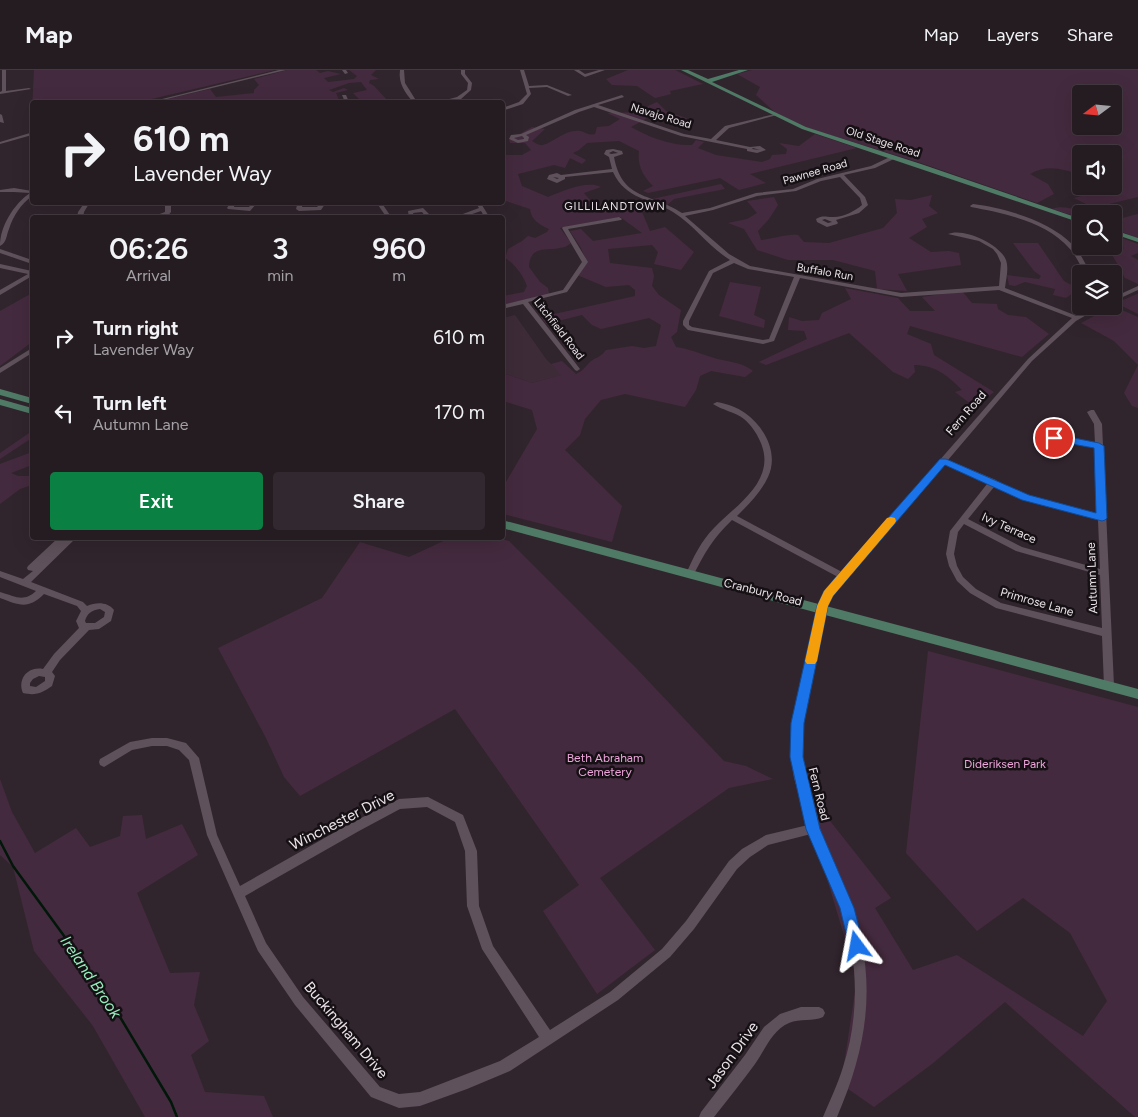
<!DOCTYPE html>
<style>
:root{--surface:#251c22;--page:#31292f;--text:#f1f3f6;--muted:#a3a1a5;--line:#423a40;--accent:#0b8043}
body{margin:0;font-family:Figtree,sans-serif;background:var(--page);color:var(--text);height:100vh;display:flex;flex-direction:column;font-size:19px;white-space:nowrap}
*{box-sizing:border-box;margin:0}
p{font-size:16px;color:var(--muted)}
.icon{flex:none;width:28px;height:28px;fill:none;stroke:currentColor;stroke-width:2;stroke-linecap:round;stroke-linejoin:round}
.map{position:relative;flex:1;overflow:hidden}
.details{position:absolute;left:30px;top:145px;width:475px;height:325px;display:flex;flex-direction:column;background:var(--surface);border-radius:5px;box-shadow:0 5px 20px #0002,0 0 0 1px var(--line)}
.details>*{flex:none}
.guide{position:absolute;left:30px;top:30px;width:475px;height:105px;border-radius:5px;box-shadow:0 5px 20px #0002,0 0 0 1px var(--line);background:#251c22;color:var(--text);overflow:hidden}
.needle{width:32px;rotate:254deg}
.fabs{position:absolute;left:1072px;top:15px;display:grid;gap:10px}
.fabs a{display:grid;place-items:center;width:50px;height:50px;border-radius:5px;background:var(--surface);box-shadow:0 5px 20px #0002,0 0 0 1px var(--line);font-size:25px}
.pin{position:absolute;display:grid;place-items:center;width:42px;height:42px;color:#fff;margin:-21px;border:2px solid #fff;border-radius:50%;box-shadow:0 1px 5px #0007}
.me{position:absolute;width:55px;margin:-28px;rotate:347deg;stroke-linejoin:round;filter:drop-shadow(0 0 4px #0008)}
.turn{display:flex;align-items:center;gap:18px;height:105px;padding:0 20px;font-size:22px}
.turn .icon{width:65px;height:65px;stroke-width:2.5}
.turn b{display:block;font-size:35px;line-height:42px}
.eta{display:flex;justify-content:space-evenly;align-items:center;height:85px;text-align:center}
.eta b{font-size:30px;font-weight:600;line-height:35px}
.button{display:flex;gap:10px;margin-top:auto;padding:10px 20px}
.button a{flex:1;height:58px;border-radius:5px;background:var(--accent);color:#fff;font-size:20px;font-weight:600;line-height:58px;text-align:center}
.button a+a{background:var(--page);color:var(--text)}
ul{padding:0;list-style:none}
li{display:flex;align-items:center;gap:15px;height:75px;padding:0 20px}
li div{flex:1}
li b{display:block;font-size:19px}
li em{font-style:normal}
header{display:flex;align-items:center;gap:30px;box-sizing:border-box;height:70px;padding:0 25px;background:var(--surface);border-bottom:1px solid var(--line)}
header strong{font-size:24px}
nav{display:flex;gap:28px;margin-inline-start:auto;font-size:18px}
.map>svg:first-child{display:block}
.built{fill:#3d2c38}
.green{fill:#442a3e;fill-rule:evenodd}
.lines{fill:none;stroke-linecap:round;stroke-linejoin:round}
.stream{stroke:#001709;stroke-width:2.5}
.minor{fill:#5f515b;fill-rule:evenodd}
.major{fill:#4f7a66;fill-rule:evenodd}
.route{fill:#1a73e8;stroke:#114b97}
.slow{fill:#f59e0b}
.labels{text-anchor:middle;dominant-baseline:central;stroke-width:5;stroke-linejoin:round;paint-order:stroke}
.far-street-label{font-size:11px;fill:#ebe3e9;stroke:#151014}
.far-neighbourhood-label{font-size:11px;letter-spacing:1px;fill:#ebe3e9;stroke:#151014}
.street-label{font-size:12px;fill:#ebe3e9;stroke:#151014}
.park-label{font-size:12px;fill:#eea6db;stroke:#151014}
.near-street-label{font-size:15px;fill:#ebe3e9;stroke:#151014}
.near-water-label{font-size:16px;font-style:italic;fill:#95edbd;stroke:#151014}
</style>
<header>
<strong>Map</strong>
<nav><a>Map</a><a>Layers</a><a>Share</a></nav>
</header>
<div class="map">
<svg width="1138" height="1047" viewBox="0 0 1138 1047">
<rect width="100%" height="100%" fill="#31252d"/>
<!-- built -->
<polygon class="built" points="515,245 546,289 562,305 532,313 503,303 503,248"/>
<!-- green -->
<g class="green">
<polygon points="34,0 275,0 139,32 32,32 31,61"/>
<polygon points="287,0 316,0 320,3 328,1 341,4 324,8 328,12 354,9 357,6 349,0 376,0 371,5 379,9 370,10 369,13 374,16 389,32 362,32 353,23 367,20 361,12 349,13 329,20 333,22 344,18 348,20 336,23 340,32 155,32 210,19 216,27 254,23 254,20 259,15 254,9"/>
<polygon points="628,0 675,0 703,14 670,21 671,24 655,28 637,16 612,15 606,9"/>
<path d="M752 0H1138V127L1097 137 1098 144H1081V148L1052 139C1063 134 1072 141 1084 139L1088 135 1074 128 1093 123 1109 121 1103 116H1114V84H1081V105C1062 99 1048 94 1030 104L1048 114 1054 124 1037 133 921 93 811 59 778 45 756 25 760 17 737 4ZM1081 24H1114V56H1081Z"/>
<path d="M657 32 666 41 686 48 692 54H681L651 46 631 57C649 67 670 76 692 75L696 70 704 72 698 78 716 85 762 92 770 89 772 85 786 84 787 79 779 73 799 76 815 64 857 78 750 104 766 113 739 120 720 108 648 123 643 121 653 116C643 106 637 95 639 81L619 71 587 73 579 80 573 83 586 90 582 94 570 88 565 98 554 95 518 104 522 116 548 127C562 122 586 110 601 117L584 123 595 136 634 133 721 114 725 119 674 129 664 138 642 142 650 161 665 157 694 182 681 200 654 194 658 182 652 175 608 179 610 193 652 198 654 206 652 216 659 225 681 240 677 262 671 267 676 277C689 279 698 283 711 287 726 292 740 291 753 301L745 307 711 301 700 306 696 320 685 337 625 324 601 330 585 349 580 365 565 380 622 436 612 472 503 444V417L537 359 532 340 503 331V303L532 313 561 305 551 294 562 291 576 304C583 301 584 298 589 293 595 287 599 289 606 280L632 276 644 278 656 276 661 255 649 248 601 259 592 255 582 245 546 254 541 247 635 226V220L629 215 606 217 577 205 587 193 581 178 570 161 581 159 593 171 642 163 620 147 560 158 571 173C557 186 530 169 529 197L540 212 548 218 549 224 503 235 502 226 524 222 527 216C523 205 515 194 505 188L508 179 522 171 528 166 535 168 547 162 549 159C540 155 531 150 530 139L503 130V85H522L531 80 525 73H510L509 70 532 57 545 59 532 71C536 73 539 76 543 75 551 74 566 59 580 61 586 62 588 66 595 64L597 57 609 56 620 49 607 43 645 42 648 36Z"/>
<path d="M932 125 929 136 938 143 922 149 927 157 909 168 931 182 949 181 959 183 961 195 898 204 907 221 877 219 875 201 833 190H788L757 180 744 159 728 153 747 149 757 143 747 131 774 127 778 135 769 149 758 161 761 170C774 169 785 164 798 165L804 172 829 173 883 158 897 143 895 129 911 130Z"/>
<polygon points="1138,144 1138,168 1114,159 1114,150"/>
<polygon points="1114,165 1138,174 1138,183 1131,186 1138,190 1138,214 1125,208 1110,181 1118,181 1124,178 1114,170"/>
<polygon points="1013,173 1038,173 1064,211 1079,219 1066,228 1053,225 1055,219 1025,212 1015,216 1009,215 1007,205 1039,209 1041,206 1034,201"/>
<polygon points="730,212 761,217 754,245 765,250 764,258 719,246"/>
<path d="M845 218 898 228 910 241H935L922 227 962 221 972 233 997 234 998 239 1008 245 1026 247 1049 264 1022 287 910 256 907 264 931 274 934 285 994 322 975 337 955 322 962 320C947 305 935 295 914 295L915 302 908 309 893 302 849 263 766 295 759 292 807 269 804 261 788 260 789 247 802 251 819 250 822 243 851 229Z"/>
<polygon points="32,223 32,272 0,296 0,241"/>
<polygon points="1138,224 1138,244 1116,233 1137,224"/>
<polygon points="1113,236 1138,247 1138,338 1132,336 1124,323 1138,295 1114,271 1081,253"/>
<polygon points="32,361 32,368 0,389 0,383"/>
<polygon points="32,382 32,395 11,403 18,406 32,406 32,415 20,419 0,434 0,394"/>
<polygon points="450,468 499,468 509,471 637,599 724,691 746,696 773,709 729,718 600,808 655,880 597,924 543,841 579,815 455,639 300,726 284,707 266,668 218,578 322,528 360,472 409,487"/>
<polygon points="928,581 1138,637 1138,1047 1135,1047 1005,932 932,994 874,1037 841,1014 857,909 804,732 819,737 891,828 875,838 913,900 957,885 1083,966 1107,931 1070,863 1023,828 977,861 906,783"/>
<polygon points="0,709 12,742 35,783 76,758 90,777 120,766 123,746 142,745 146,769 182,754 198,785 137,823 170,903 200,902 194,935 209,971 191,985 205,1022 264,1026 273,1047 145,1047 93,956 34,881 13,797 0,785"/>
</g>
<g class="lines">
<!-- stream -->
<polyline class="stream" points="0,771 13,796 105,922 171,1032 177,1047"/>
<!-- minor -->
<g class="minor">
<polygon points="2,0 6,0 6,21 29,18 31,19 0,24 0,22 2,21"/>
<polygon points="279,0 286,0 155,32 150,32"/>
<polygon points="342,0 346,0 348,3 345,4"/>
<path d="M400 0H404L405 13 417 32H413C405 23 398 13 400 0Z"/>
<polygon points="461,0 465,0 465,4 472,13 471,20 461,29 442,32 442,31 457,27 467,20 468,13 461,4"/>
<polygon points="520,0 524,0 529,16 547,15 572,25 568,26 547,17 529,18 531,24 523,34 502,41 502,38 519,32 527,24"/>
<polygon points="574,0 579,0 585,4 599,0 605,0 585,7"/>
<polygon points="342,25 346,25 349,32 345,32"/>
<path d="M622 25 624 27 598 35 684 64 711 69 725 56 775 44 777 45 729 58 716 70 750 77 760 76 766 80 757 83 747 81V79L681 66 594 37 579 42 526 65 529 67 528 71 518 73 509 69 511 65 521 64 575 40ZM522 66 524 68V69L518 70 514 68ZM753 78 760 80 752 79Z"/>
<polygon points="0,44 2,45 4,53 0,52"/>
<polygon points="30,63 32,63 32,65 0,74 0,72"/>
<path d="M613 79 622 81 623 84 614 87C622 131 652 123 682 143L710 138 756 123 793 119 817 109 871 96 892 86H896V88L875 98 844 105 865 127 868 135 859 143 836 150 838 153 837 154 827 157 817 152 816 149C823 145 825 147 832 147 842 148 855 141 862 135L860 128 840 107 821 111 796 121 757 126 713 140 685 146 729 184 750 196 901 223 999 216 1001 193 997 184 993 179 979 171 948 164C963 157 1000 174 1006 190 1009 199 1006 209 1005 218L1077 246 1094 236H1102L1076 251 1032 291 948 390 996 410 997 412 1028 426 1098 444 1095 378 1054 370H1039L1035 368C1046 360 1082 371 1095 373L1094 354 1087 342 1091 340H1094L1102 354 1114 616 1112 619 1109 620 1106 619 1104 616 1102 566 996 538 970 523 957 511 949 496 946 484 950 461 987 414 944 394 843 512 832 526 827 536 803 650C794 714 823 763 846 820 878 901 871 968 837 1047H823C830 1030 838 1014 843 997 860 945 858 890 842 839 833 814 822 789 811 764L768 775 750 787 737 799 694 859 670 887 618 930 510 1001 467 1019 420 1036 399 1038 371 1027 295 935 258 881 207 765 189 690 179 680 167 676H152L132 680 104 697 100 695 99 692 100 689 130 672 152 668H167L186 673 199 688 217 765 240 816 351 753 399 729 428 727 463 745 477 781 479 836 493 876 550 960 610 922 662 879 686 851 729 791 742 779 766 765 808 755 794 708 791 688V669L795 641 819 536 826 522 838 507 732 450C713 468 704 484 693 506H687L686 504C693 488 701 471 714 458 737 434 778 410 760 371 756 362 751 355 744 349 735 342 722 340 713 334L717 332C727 334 737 337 745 343 765 357 779 384 768 407 761 422 749 434 737 446L842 502 1028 289 1072 248 999 220 901 227 800 208 774 271 763 274 688 260 683 255V251L709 201 730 190C709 177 694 155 673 142 650 128 626 130 613 102L565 107V109L557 113 547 109 549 105 557 103 561 105 612 99 609 87 604 84 606 80ZM613 81 618 83 611 84 609 83ZM553 107 559 108 557 109ZM825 149 832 152 828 153 822 150ZM734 193 748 199 794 207 769 269 763 270 692 257 689 255V251L713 203ZM994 417 1023 430 1098 450 1100 499 1022 477 968 449ZM964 454 1016 481 1100 505 1102 558 1001 533 976 519 963 507 957 496 954 484 958 462ZM427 737 455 752 465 781 467 836 482 879 539 967 500 991 420 1022 399 1024 380 1017 303 927 266 873 245 826 359 761 400 739Z"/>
<path d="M14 118 32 121V126C21 134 13 146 9 159 6 166 7 172 0 176 0 156 14 134 30 123L14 122H0V120Z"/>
<polygon points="85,132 90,132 84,142 83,148 77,148 78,142"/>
<polygon points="162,132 168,132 171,136 171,142 166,148 149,148 165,142 165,136"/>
<polygon points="231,132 236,132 234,137 249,137 253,132 258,132 250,141 228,139 227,138"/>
<path d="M298 132H322L325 134 321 140 299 141 296 139ZM303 133 304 134 319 135 317 137H302Z"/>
<polygon points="376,132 381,132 392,148 387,148"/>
<polygon points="475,132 480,132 490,148 485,148 481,141 461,148 452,148 479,138"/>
<path d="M973 134C1005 138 1050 151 1073 175 1081 183 1085 195 1092 204H1086C1080 196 1076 185 1069 178 1047 152 1003 143 971 137L970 136Z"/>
<polygon points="423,138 430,145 430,148 424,148 425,146 422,142 413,143 415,148 409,148 408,141"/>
<polygon points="619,147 622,149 621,150 568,159 588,192 567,222 528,232 580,299 577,301 575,300 523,234 502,239 502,235 563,220 582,192 562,158 563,157"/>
<polygon points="0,179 32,190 32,194 0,183"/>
<polygon points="0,194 32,201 32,206 0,225 0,220 28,204 0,198"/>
<polygon points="1138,216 1138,220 1114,231 1114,227"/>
<polygon points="32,278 32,283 0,303 0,298"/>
<path d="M58 468H76L31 512 83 532 87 536C97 532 107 532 114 540L111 551 99 559 89 560 60 590 52 602 55 606 52 616C42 623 36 626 23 623 17 609 28 596 43 599L54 584 79 558 76 551 81 541 77 536 44 524C28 540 19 535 0 528V522C15 526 23 533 36 521L0 507V501L23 509 33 501 28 500 27 498 28 496ZM100 539 105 542 104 547 95 553H86L85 551C87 543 92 540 100 539ZM39 606 45 607V611L36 617 30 616V613L33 609Z"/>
<path d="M801 937H819L823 939 825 943 823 947C813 952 800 948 789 953 772 960 765 980 755 994 742 1012 728 1029 714 1047H699L701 1042 745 985 764 957 780 944Z"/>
</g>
<!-- major -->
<g class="major">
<polygon points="681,0 688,0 708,9 739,0 748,0 712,12 806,57 921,94 1081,149 1081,153 802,59"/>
<polygon points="1114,160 1138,168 1138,172 1114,164"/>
<polygon points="0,319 32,328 32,334 0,325"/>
<polygon points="0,329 32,338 32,344 0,335"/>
<polygon points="502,450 1138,619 1138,629 502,458"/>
</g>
</g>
<!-- route -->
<polygon class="route" points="1054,364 1099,373 1104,376 1107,448 1105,450 1102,451 1022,430 945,395 833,526 828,536 804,653 803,687 820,759 854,838 864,876 862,881 857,883 851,881 849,876 840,838 806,759 790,687 791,653 817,536 824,521 836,507 940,389 946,389 1029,425 1096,443 1094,378 1050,370 1050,365"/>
<!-- slow -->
<polygon class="slow" points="891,447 895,448 896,451 895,453 833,526 828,536 817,591 815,594 807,594 805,591 817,536 824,521 887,448"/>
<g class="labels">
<!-- far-street labels -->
<g class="far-street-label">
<text transform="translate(661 46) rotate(17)">Navajo Road</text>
<text transform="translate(883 72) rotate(18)">Old Stage Road</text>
<text transform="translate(815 102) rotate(-16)">Pawnee Road</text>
<text transform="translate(825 202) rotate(10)">Buffalo Run</text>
<text transform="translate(559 259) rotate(52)">Litchfield Road</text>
</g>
<!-- far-neighbourhood labels -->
<g class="far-neighbourhood-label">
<text x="615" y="136">GILLILANDTOWN</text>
</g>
<!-- street labels -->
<g class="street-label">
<text transform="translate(966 343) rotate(-49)">Fern Road</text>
<text transform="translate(1009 458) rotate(24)">Ivy Terrace</text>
<text transform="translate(1092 508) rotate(-92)">Autumn Lane</text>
<text transform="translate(763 522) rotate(14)">Cranbury Road</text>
<text transform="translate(1037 532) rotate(16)">Primrose Lane</text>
<text transform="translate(819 724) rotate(76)">Fern Road</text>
</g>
<!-- park labels -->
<g class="park-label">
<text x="605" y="688">Beth Abraham<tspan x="605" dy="14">Cemetery</tspan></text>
<text x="1005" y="694">Dideriksen Park</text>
</g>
<!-- near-street labels -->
<g class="near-street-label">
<text transform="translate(342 750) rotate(-27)">Winchester Drive</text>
<text transform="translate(346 960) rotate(50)">Buckingham Drive</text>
<text transform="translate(732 985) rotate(-54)">Jason Drive</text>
</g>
<!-- near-water labels -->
<g class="near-water-label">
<text transform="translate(91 907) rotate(56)">Ireland Brook</text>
</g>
</g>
</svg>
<div class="fabs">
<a><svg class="needle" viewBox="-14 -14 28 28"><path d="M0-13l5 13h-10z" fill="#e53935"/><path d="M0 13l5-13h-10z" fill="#a3a1a5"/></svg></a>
<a><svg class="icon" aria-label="sound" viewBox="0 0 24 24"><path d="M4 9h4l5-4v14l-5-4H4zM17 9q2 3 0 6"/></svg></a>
<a><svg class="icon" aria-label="search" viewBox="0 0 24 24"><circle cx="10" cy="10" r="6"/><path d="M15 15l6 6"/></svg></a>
<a><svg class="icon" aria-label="layers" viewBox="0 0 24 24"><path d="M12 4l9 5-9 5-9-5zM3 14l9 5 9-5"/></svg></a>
</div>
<div class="pin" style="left:1054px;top:368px;background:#d93025"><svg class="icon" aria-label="arrive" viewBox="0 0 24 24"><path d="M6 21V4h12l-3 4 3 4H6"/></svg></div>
<svg class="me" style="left:857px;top:876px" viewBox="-20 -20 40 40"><path d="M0-17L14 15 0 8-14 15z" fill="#1a73e8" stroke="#fff" stroke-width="4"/></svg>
<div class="guide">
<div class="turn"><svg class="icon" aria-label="right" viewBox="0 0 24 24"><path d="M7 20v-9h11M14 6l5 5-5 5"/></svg><div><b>610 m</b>Lavender Way</div></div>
</div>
<section class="details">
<div class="eta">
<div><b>06:26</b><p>Arrival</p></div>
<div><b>3</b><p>min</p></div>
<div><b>960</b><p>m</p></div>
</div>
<ul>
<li><svg class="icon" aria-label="right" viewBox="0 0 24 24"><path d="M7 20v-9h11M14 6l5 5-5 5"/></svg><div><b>Turn right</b><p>Lavender Way</p></div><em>610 m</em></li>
<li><svg class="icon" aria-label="left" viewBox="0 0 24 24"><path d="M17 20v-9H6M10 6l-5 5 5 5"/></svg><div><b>Turn left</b><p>Autumn Lane</p></div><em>170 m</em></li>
</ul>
<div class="button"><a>Exit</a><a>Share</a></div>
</section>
</div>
